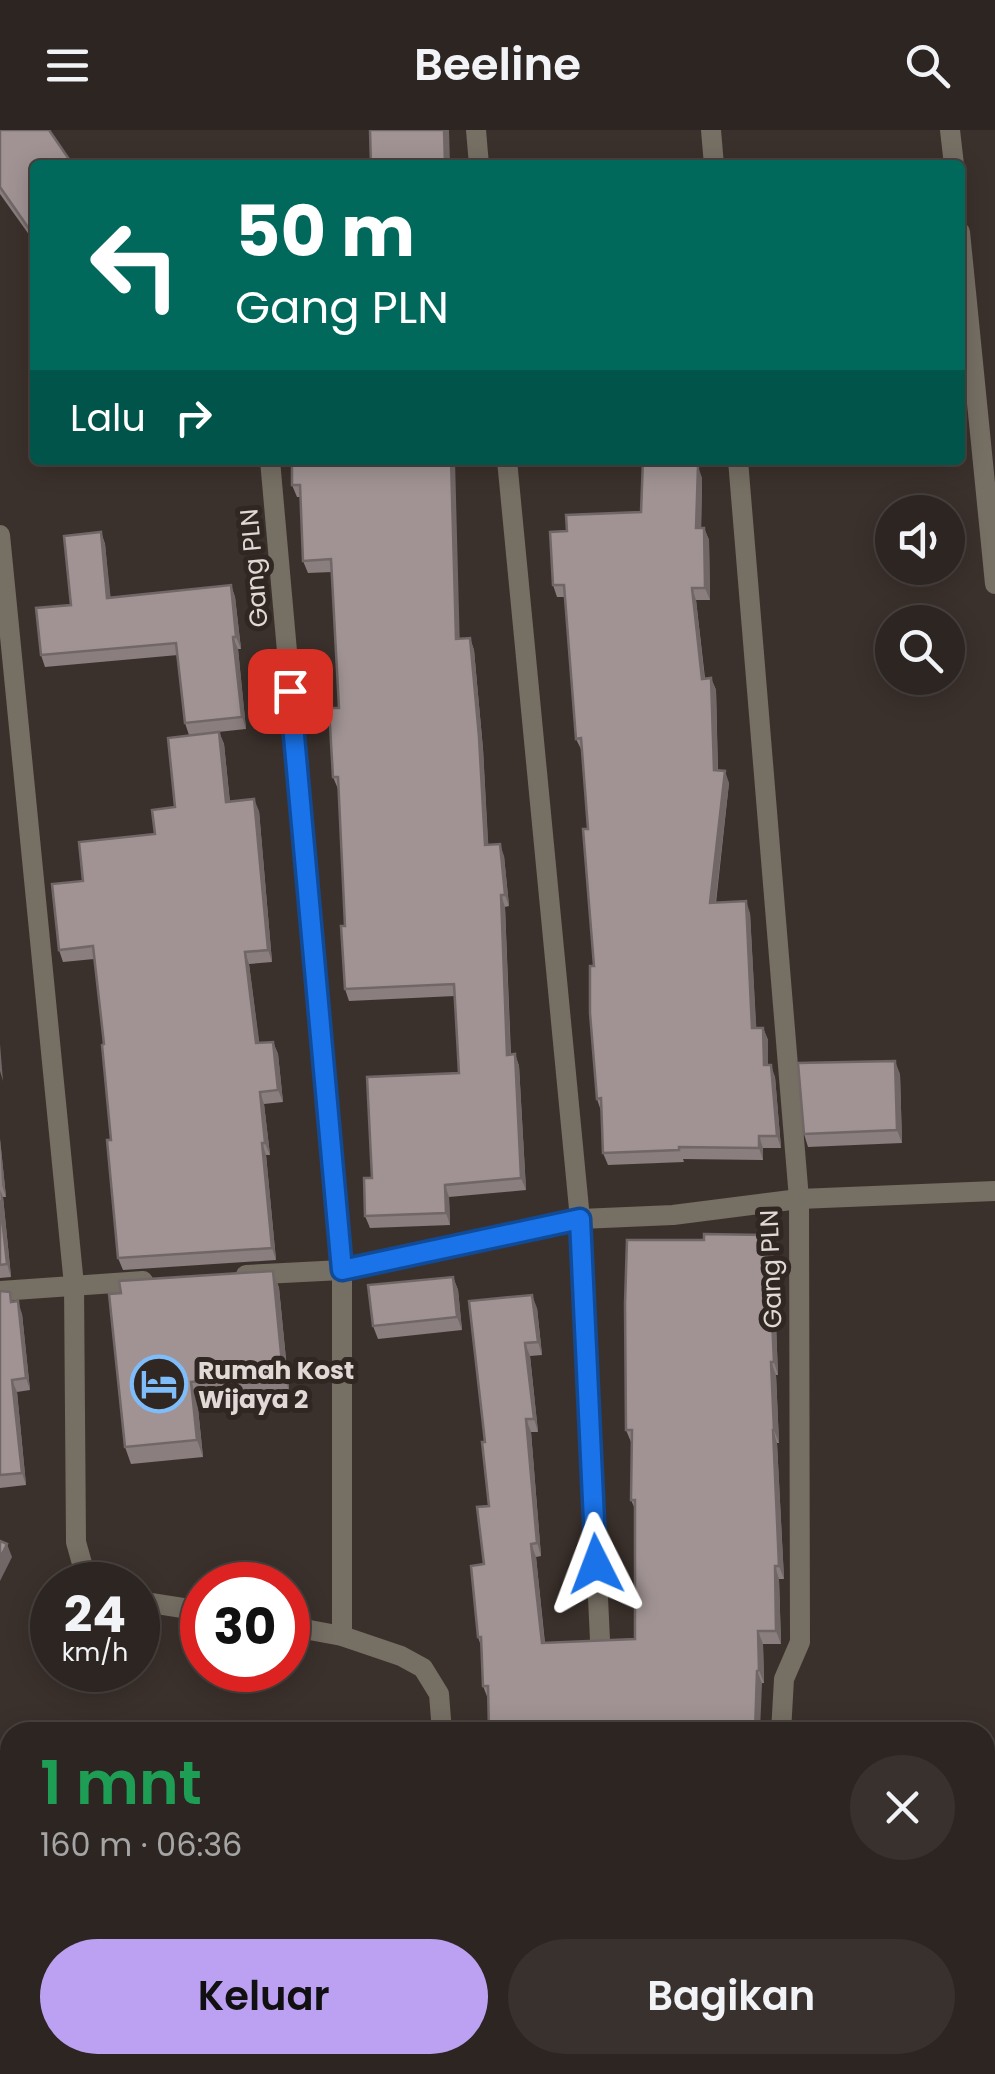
<!DOCTYPE html>
<html lang="id">
<meta charset="utf-8">
<style>
:root{--surface:#2c2521;--page:#38312e;--text:#f1f3f6;--muted:#a6a5a5;--line:#48423f;--accent:#bca0f2}
body{margin:0;font-family:Poppins,sans-serif;background:var(--page);color:var(--text);height:100vh;display:flex;flex-direction:column;font-size:38px;white-space:nowrap}
*{box-sizing:border-box;margin:0}
p{font-size:32px;color:var(--muted)}
.icon{flex:none;width:55px;height:55px;fill:none;stroke:currentColor;stroke-width:2;stroke-linecap:round;stroke-linejoin:round}
.map{position:relative;flex:1;overflow:hidden}
.details{position:absolute;left:0px;top:1592px;width:995px;height:352px;display:flex;flex-direction:column;background:var(--surface);border-radius:30px 30px 0 0;box-shadow:0 5px 25px #0003,0 0 0 2px var(--line)}
.details>*{flex:none}
.guide{position:absolute;left:30px;top:30px;width:935px;height:305px;border-radius:10px;box-shadow:0 5px 25px #0003,0 0 0 2px var(--line);background:#00695c;color:#fff;overflow:hidden}
.buttons{position:absolute;left:875px;top:365px;display:grid;gap:20px}
.buttons a{display:grid;place-items:center;width:90px;height:90px;border-radius:50%;background:var(--surface);box-shadow:0 5px 25px #0003,0 0 0 2px var(--line);font-size:50px}
.speed{position:absolute;left:30px;top:1432px;display:flex;gap:20px;font-size:50px;font-weight:700;text-align:center}
.speed>*{display:grid;place-content:center;width:130px;height:130px;border-radius:50%;background:var(--surface);box-shadow:0 5px 25px #0003,0 0 0 2px var(--line);line-height:1}
.speed small{font-size:25px;font-weight:400}
.speed .limit{border:15px solid #d22;background:#fff;color:#111}
.pin{position:absolute;display:grid;place-items:center;width:85px;height:85px;color:#fff;margin:-42px;border-radius:20px;box-shadow:0 5px 15px #0006}
.me{position:absolute;width:110px;margin:-55px;rotate:357deg;stroke-linejoin:round;filter:drop-shadow(0 0 8px #0008)}
.turn{display:flex;align-items:center;gap:35px;height:210px;padding:0 40px;font-size:45px}
.turn .icon{width:130px;height:130px;stroke-width:2.5}
.turn b{display:block;font-size:70px;line-height:85px}
.then{display:flex;align-items:center;height:95px;padding:0 40px;background:#0003;gap:20px;font-size:38px}
.round{display:grid;place-items:center;flex:none;width:105px;height:105px;border-radius:52px;background:var(--page)}
.summary{display:flex;align-items:center;justify-content:space-between;height:170px;padding:0 40px}
h1{font-size:60px;font-weight:600;line-height:75px;color:#1e9e55}
.action{display:flex;gap:20px;margin-top:auto;padding:20px 40px}
.action a{flex:1;height:115px;border-radius:60px;background:var(--accent);color:#111;font-size:40px;font-weight:600;line-height:115px;text-align:center}
.action a+a{background:var(--page);color:var(--text)}
header{display:flex;justify-content:space-between;align-items:center;height:130px;padding:0 40px;background:var(--surface);font-size:45px;font-weight:600}
.map>svg:first-child{display:block}
.lines{fill:none;stroke-linecap:round;stroke-linejoin:round}
.street{stroke:#766f64;stroke-width:20}
.wall{fill:#8a7e7e}
.shaded-wall{fill:#716767}
.building{fill:#a19393;stroke:#716767;stroke-width:2.5}
.route-casing{stroke:#114b97;stroke-width:25}
.route{stroke:#1a73e8;stroke-width:18}
.labels{text-anchor:middle;dominant-baseline:central;stroke-width:10;stroke-linejoin:round;paint-order:stroke}
.street-label{font-size:25px;fill:#e0d9d6;stroke:#312722}
.poi-label{font-size:25px;font-weight:bold;fill:#e0d9d6;stroke:#312722;text-anchor:start}
</style>
<header><svg class="icon" aria-label="menu" viewBox="0 0 24 24"><path d="M4 6h16M4 12h16M4 18h16"/></svg>Beeline<svg class="icon" aria-label="search" viewBox="0 0 24 24"><circle cx="10" cy="10" r="6"/><path d="M15 15l6 6"/></svg></header>
<div class="map">
<svg width="995" height="1944" viewBox="0 0 995 1944">
<rect width="100%" height="100%" fill="#3b312c"/>
<g class="lines">
<!-- street -->
<g class="street">
<polyline points="476,0 479,35"/>
<polyline points="711,0 714,35"/>
<polyline points="950,0 954,35"/>
<polyline points="960,102 995,454"/>
<polyline points="270,330 342,1140 342,1506"/>
<polyline points="507,330 580,1089 600,1510"/>
<polyline points="738,330 799,1069 800,1512 784,1549 781,1602"/>
<polyline points="0,405 74,1155 76,1412 88,1455"/>
<polyline points="246,1145 342,1140 580,1089 673,1085 799,1069 995,1061"/>
<polyline points="0,1161 143,1151"/>
<polyline points="138,1471 202,1481"/>
<polyline points="288,1496 342,1506 401,1526 423,1538 439,1564 442,1602"/>
<polyline points="468,1935 469,1944"/>
<polyline points="777,1935 777,1944"/>
</g>
</g>
<!-- wall -->
<g class="wall">
<polygon points="0,0 35,35 35,113 0,64"/>
<polygon points="292,330 460,509 470,508 474,520 483,619 488,715 504,726 509,776 505,777 511,925 515,924 519,936 526,1060 449,1067 450,1095 370,1098 365,1086 372,1048 459,943 455,866 349,871 345,859 345,796 338,659 333,647 339,578 332,442 308,443 303,431 301,367 297,367 292,355"/>
<polygon points="694,336 702,348 701,398 704,398 709,410 710,470 696,470 705,548 711,548 716,560 718,640 729,653 716,773 750,783 756,898 763,898 768,910 768,935 775,947 781,1018 763,1018 763,1030 683,1029 684,1032 608,1035 603,1023 601,981 597,969 594,836 588,699 582,621 576,609 565,467 557,467 553,455 567,401 641,382"/>
<polygon points="101,402 105,414 110,468 231,455 235,467 241,519 238,519 246,599 189,605 185,593 178,525 45,537 41,525 71,475"/>
<polygon points="219,602 224,614 230,672 259,681 272,832 249,834 259,913 273,912 278,924 283,972 264,974 270,1025 266,1025 276,1130 123,1140 118,1128 104,914 94,829 63,832 59,820 83,751 155,704 175,677"/>
<polygon points="900,944 902,1013 808,1017 804,1004"/>
<polygon points="0,1009 6,1067 3,1067 11,1147 0,1148"/>
<polygon points="773,1118 778,1245 776,1245 779,1313 777,1313 784,1449 779,1449 781,1514 763,1514 764,1553 488,1569 483,1556 481,1516 478,1507 489,1376 485,1312 537,1178 542,1225 530,1226 538,1302 531,1302 541,1426 536,1427 545,1513 635,1509 635,1379 631,1370 631,1312 626,1300"/>
<polygon points="273,1141 279,1158 289,1260 197,1269 203,1327 131,1334 125,1317"/>
<polygon points="453,1147 458,1160 462,1200 378,1209 373,1196"/>
<polygon points="0,1161 14,1172 22,1184 30,1260 17,1262 26,1355 0,1358"/>
</g>
<!-- shaded-wall -->
<g class="shaded-wall">
<polygon points="444,0 449,0 450,35 446,35 445,33"/>
<polygon points="451,330 455,330 460,521 456,509"/>
<polygon points="698,336 702,348 701,410 696,398"/>
<polygon points="704,398 709,410 710,470 705,458"/>
<polygon points="101,402 105,414 112,480 107,468"/>
<polygon points="231,455 235,467 241,519 236,507"/>
<polygon points="692,458 696,470 706,561 702,549"/>
<polygon points="233,507 238,519 246,599 242,587"/>
<polygon points="470,508 474,520 483,619 489,727 485,715"/>
<polygon points="711,548 716,560 718,652 714,640"/>
<polygon points="219,602 224,614 231,684 226,672"/>
<polygon points="725,641 729,653 714,785 710,773"/>
<polygon points="254,669 259,681 272,832 268,820"/>
<polygon points="500,714 504,726 509,776 505,765"/>
<polygon points="501,765 505,777 511,937 507,925"/>
<polygon points="746,771 750,783 757,910 752,898"/>
<polygon points="245,822 249,834 261,925 256,913"/>
<polygon points="763,898 768,910 768,947 764,935"/>
<polygon points="273,912 278,924 283,972 278,960"/>
<polygon points="0,914 3,951 0,941"/>
<polygon points="515,924 519,936 526,1060 521,1048"/>
<polygon points="895,931 900,944 902,1013 897,1000"/>
<polygon points="771,935 775,947 781,1018 777,1006"/>
<polygon points="260,962 264,974 270,1025 265,1013"/>
<polygon points="759,1006 763,1018 763,1030 759,1018"/>
<polygon points="0,1009 6,1067 2,1055"/>
<polygon points="262,1013 266,1025 276,1130 272,1118"/>
<polygon points="445,1055 449,1067 450,1095 446,1083"/>
<polygon points="0,1060 3,1067 11,1147 7,1134"/>
<polygon points="768,1105 773,1118 778,1245 774,1232"/>
<polygon points="273,1141 279,1158 289,1260 283,1244"/>
<polygon points="453,1147 458,1160 462,1200 457,1187"/>
<polygon points="532,1165 537,1178 542,1225 538,1212"/>
<polygon points="18,1171 22,1184 30,1260 26,1248"/>
<polygon points="525,1213 530,1226 538,1302 534,1289"/>
<polygon points="771,1232 776,1245 779,1313 774,1300"/>
<polygon points="12,1250 17,1262 26,1355 22,1343"/>
<polygon points="191,1252 197,1269 203,1327 197,1310"/>
<polygon points="526,1289 531,1302 541,1426 537,1413"/>
<polygon points="773,1300 777,1313 784,1449 779,1436"/>
<polygon points="7,1414 12,1427 0,1451 0,1428"/>
<polygon points="531,1414 536,1427 546,1526 542,1513"/>
<polygon points="775,1436 779,1449 781,1514 776,1501"/>
<polygon points="758,1501 763,1514 764,1553 759,1540"/>
<polygon points="757,1541 762,1553 760,1602 755,1602"/>
</g>
<!-- building -->
<g class="building">
<polygon points="0,0 49,0 73,35 35,35 34,106 0,57"/>
<polygon points="370,0 444,0 445,33 371,35"/>
<polygon points="677,31 677,35 615,35"/>
<polygon points="292,330 451,330 456,509 470,508 479,607 485,715 500,714 505,765 501,765 507,925 515,924 521,1048 445,1055 446,1083 365,1086 364,1048 372,1048 367,947 459,943 454,854 345,859 341,796 345,796 338,647 333,647 329,578 339,578 331,429 303,431 300,355 292,355"/>
<polygon points="643,330 690,330 690,335 698,336 696,398 704,398 705,458 692,458 702,549 711,548 714,640 725,641 710,773 746,771 752,898 763,898 764,935 771,935 777,1006 759,1006 759,1018 679,1017 679,1020 603,1023 601,968 597,969 590,883 590,836 594,836 583,699 588,699 581,608 576,609 564,455 553,455 550,402 567,401 566,385 641,382"/>
<polygon points="101,402 107,468 231,455 236,507 233,507 242,587 185,593 176,513 41,525 36,478 71,475 64,406"/>
<polygon points="219,602 226,672 254,669 268,820 245,822 256,913 273,912 278,960 260,962 265,1013 262,1013 272,1118 118,1128 107,1010 111,1010 102,915 104,914 93,816 59,820 52,754 83,751 79,712 155,704 152,680 175,677 168,608"/>
<polygon points="895,931 897,1000 804,1004 798,933"/>
<polygon points="0,1070 7,1134 0,1135"/>
<polygon points="704,1104 768,1105 774,1232 771,1232 774,1300 773,1300 779,1436 775,1436 776,1501 758,1501 759,1540 757,1541 755,1602 489,1602 488,1556 483,1556 481,1507 478,1507 471,1436 484,1434 477,1377 489,1376 482,1312 485,1312 469,1171 532,1165 538,1212 525,1213 534,1289 526,1289 537,1413 531,1414 542,1513 635,1509 635,1370 631,1370 632,1300 626,1300 625,1174 627,1110 704,1110"/>
<polygon points="273,1141 283,1244 191,1252 197,1310 125,1317 109,1164 121,1163 119,1151"/>
<polygon points="453,1147 457,1187 373,1196 368,1155"/>
<polygon points="0,1161 10,1162 11,1172 18,1171 26,1248 12,1250 22,1343 0,1345"/>
<polygon points="0,1411 7,1414 0,1428"/>
<polygon points="31,1935 94,1935 94,1944 32,1944"/>
<polygon points="261,1935 433,1935 434,1944 261,1944"/>
<rect x="852" y="1935" width="90" height="9"/>
</g>
<g class="lines">
<!-- route casing -->
<g class="route-casing">
<polyline id="route" points="290,561 342,1140 580,1089 596,1434"/>
</g>
<!-- route -->
<use href="#route" class="route"/>
</g>
<!-- icons -->
<defs>
<g id="hotel-ring" transform="scale(2.875)"><circle r="9.5" fill="#312722" stroke="#7ebdf9" stroke-width="1.5"/><path d="M-6-4.5h1.5V1H6V5H4.5V3h-9V5H-6ZM-4 0a1.8 1.8 0 1 1 3.6 0ZM.5 0V-2.5h3Q6-2.5 6 0Z" fill="#7ebdf9"/></g>
</defs>
<g fill-rule="evenodd">
<use href="#hotel-ring" x="159" y="1254"/>
</g>
<g class="labels">
<!-- street labels -->
<g class="street-label">
<text transform="translate(254 438) rotate(-95)">Gang PLN</text>
<text transform="translate(771 1139) rotate(-92)">Gang PLN</text>
</g>
<!-- poi labels -->
<g class="poi-label">
<text x="198" y="1240">Rumah Kost<tspan x="198" dy="29">Wijaya 2</tspan></text>
</g>
</g>
</svg>
<div class="buttons">
<a><svg class="icon" aria-label="sound" viewBox="0 0 24 24"><path d="M4 9h4l5-4v14l-5-4H4zM17 9q2 3 0 6"/></svg></a>
<a><svg class="icon" aria-label="search" viewBox="0 0 24 24"><circle cx="10" cy="10" r="6"/><path d="M15 15l6 6"/></svg></a>
</div>
<div class="speed"><div>24<small>km/h</small></div><div class="limit">30</div></div>
<div class="pin" style="left:290px;top:561px;background:#d93025"><svg class="icon" aria-label="arrive" viewBox="0 0 24 24"><path d="M6 21V4h12l-3 4 3 4H6"/></svg></div>
<svg class="me" style="left:596px;top:1434px" viewBox="-20 -20 40 40"><path d="M0-17L14 15 0 8-14 15z" fill="#1a73e8" stroke="#fff" stroke-width="4"/></svg>
<div class="guide">
<div class="turn"><svg class="icon" aria-label="left" viewBox="0 0 24 24"><path d="M17 20v-9H6M10 6l-5 5 5 5"/></svg><div><b>50 m</b>Gang PLN</div></div>
<div class="then">Lalu<svg class="icon" aria-label="right" viewBox="0 0 24 24"><path d="M7 20v-9h11M14 6l5 5-5 5"/></svg></div>
</div>
<section class="details">
<div class="summary"><div><h1>1 mnt</h1><p>160 m · 06:36</p></div><a class="round"><svg class="icon" aria-label="close" viewBox="0 0 24 24"><path d="M6 6l12 12M18 6L6 18"/></svg></a></div>
<div class="action"><a>Keluar</a><a>Bagikan</a></div>
</section>
</div>
